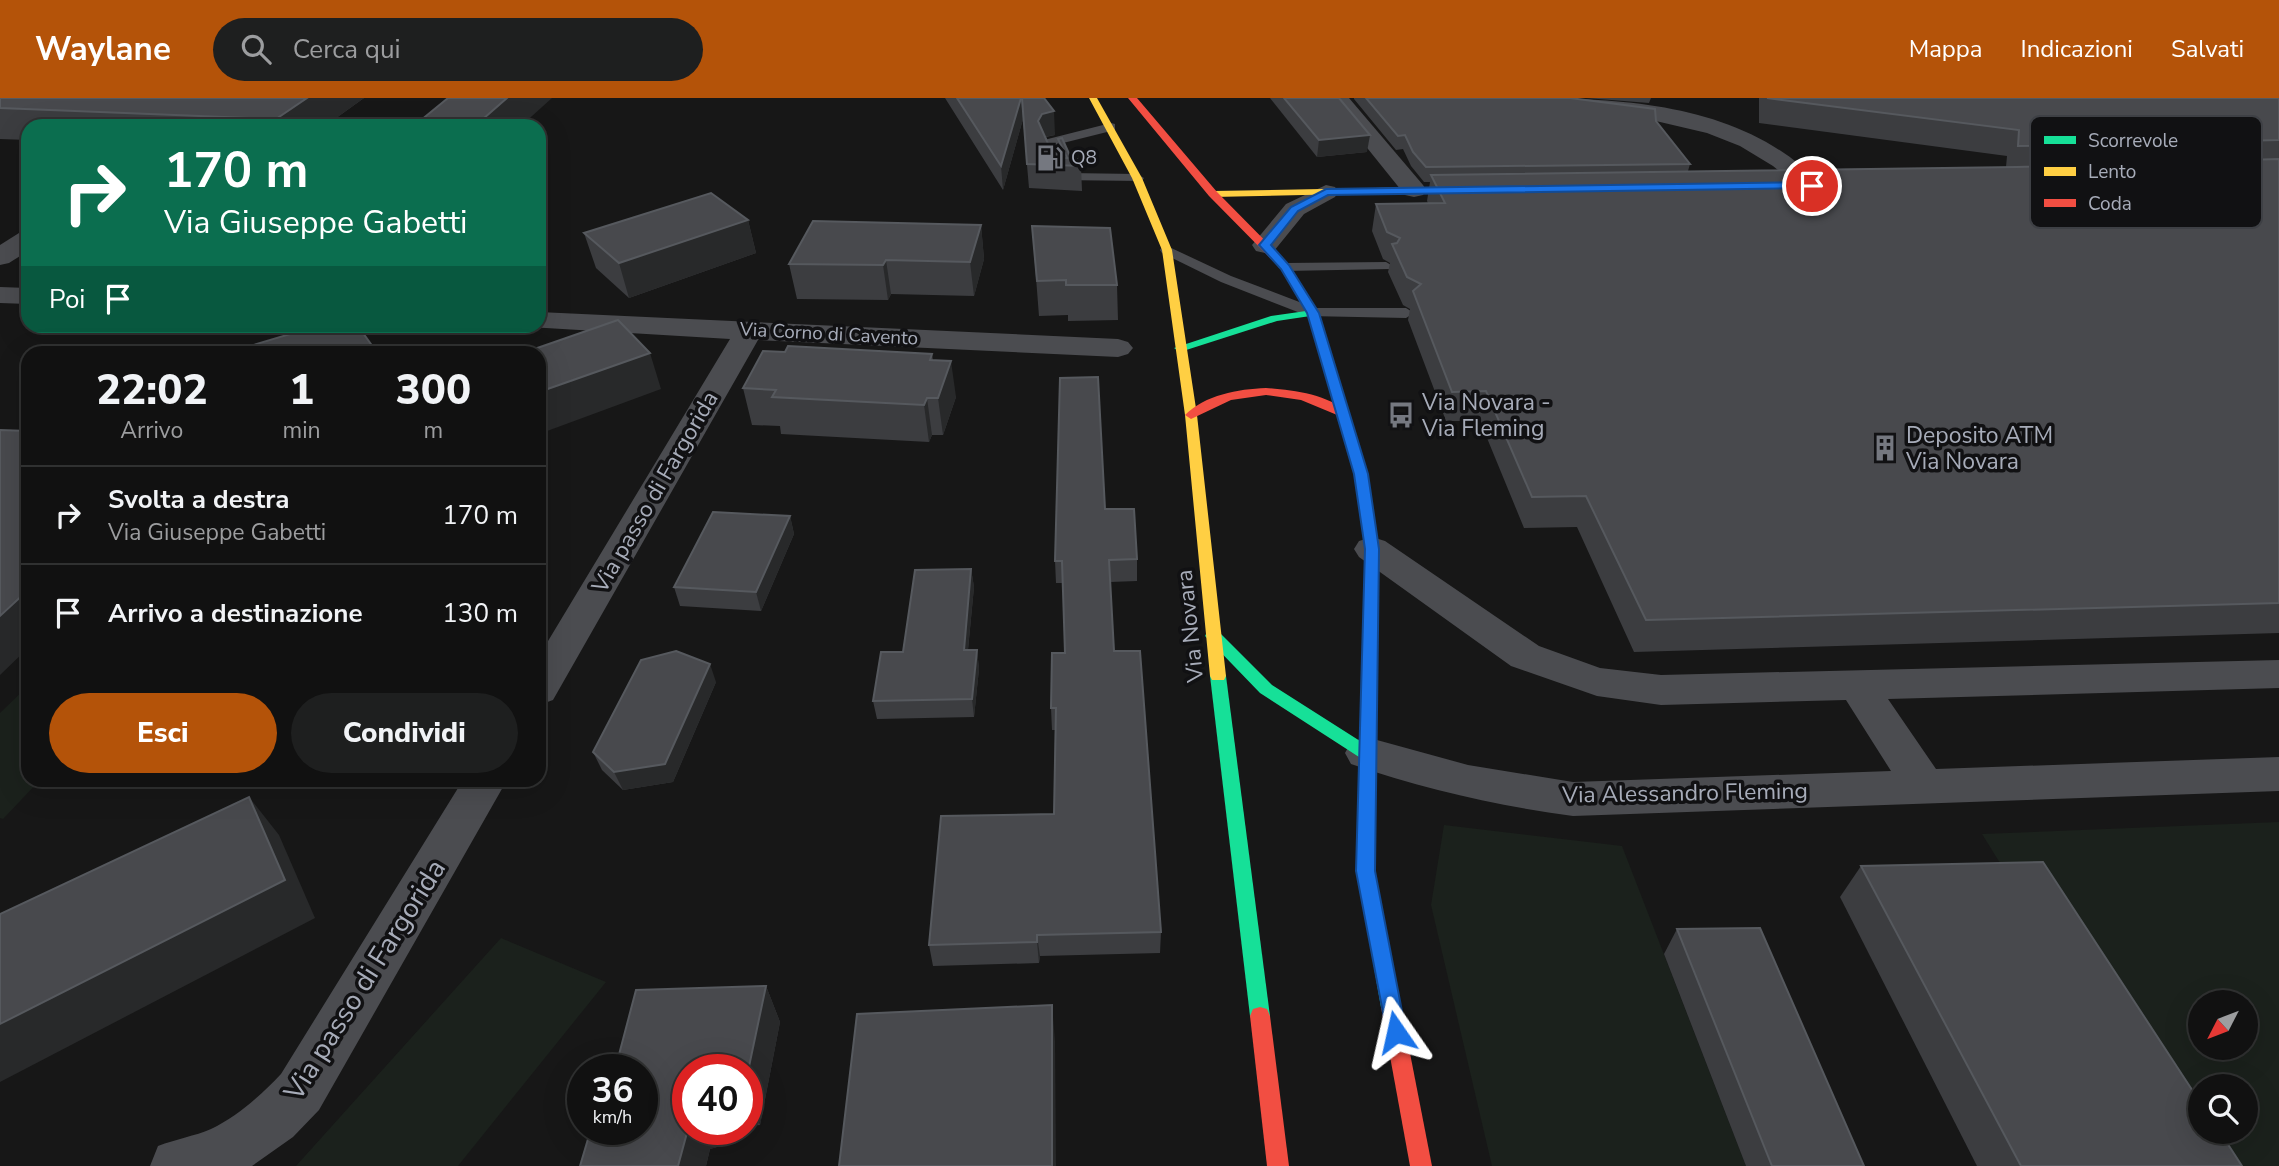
<!DOCTYPE html>
<html lang="it">
<style>
:root{--surface:#111;--page:#1e1f1f;--text:#f1f3f6;--muted:#9c9d9f;--line:#303131;--accent:#b45309}
body{margin:0;font-family:"Nunito Sans",sans-serif;background:var(--page);color:var(--text);height:100vh;display:flex;flex-direction:column;font-size:26px;white-space:nowrap}
*{box-sizing:border-box;margin:0}
p{font-size:23px;color:var(--muted)}
.icon{flex:none;width:38px;height:38px;fill:none;stroke:currentColor;stroke-width:2;stroke-linecap:round;stroke-linejoin:round}
.map{position:relative;flex:1;overflow:hidden}
.side{position:absolute;left:21px;top:248px;width:525px;height:441px;display:flex;flex-direction:column;background:var(--surface);border-radius:21px;box-shadow:0 7px 28px #0002,0 0 0 2px var(--line)}
.side>*{flex:none}
.top-card{position:absolute;left:21px;top:21px;width:525px;height:214px;border-radius:21px;box-shadow:0 7px 28px #0002,0 0 0 2px var(--line);background:#0b6e4f;color:#fff;overflow:hidden}
.needle{width:46px;rotate:228deg}
.fabs{position:absolute;left:2188px;top:892px;display:grid;gap:14px}
.fabs a{display:grid;place-items:center;width:70px;height:70px;border-radius:50%;background:var(--surface);box-shadow:0 7px 28px #0002,0 0 0 2px var(--line);font-size:35px}
.speed{position:absolute;left:567px;top:956px;display:flex;gap:14px;font-size:35px;font-weight:700;text-align:center}
.speed>*{display:grid;place-content:center;width:91px;height:91px;border-radius:50%;background:var(--surface);box-shadow:0 7px 28px #0002,0 0 0 2px var(--line);line-height:1}
.speed small{font-size:18px;font-weight:400}
.speed .limit{border:10px solid #d22;background:#fff;color:#111}
.pin{position:absolute;display:grid;place-items:center;width:60px;height:60px;color:#fff;margin:-30px;border:4px solid #fff;border-radius:50%;box-shadow:0 2px 7px #0007}
.me{position:absolute;width:77px;margin:-38px;rotate:349deg;stroke-linejoin:round;filter:drop-shadow(0 0 5px #0008)}
.turn{display:flex;align-items:center;gap:24px;height:147px;padding:0 28px;font-size:32px}
.turn .icon{width:91px;height:91px;stroke-width:2.5}
.turn b{display:block;font-size:49px;line-height:60px}
.then{display:flex;align-items:center;height:66px;padding:0 28px;background:#0003;gap:14px;font-size:26px}
.eta{display:flex;justify-content:space-evenly;align-items:center;height:119px;text-align:center}
.eta b{font-size:42px;font-weight:800;line-height:49px}
.action{display:flex;gap:14px;margin-top:auto;padding:14px 28px}
.action a{flex:1;height:80px;border-radius:42px;background:var(--accent);color:#fff;font-size:28px;font-weight:800;line-height:80px;text-align:center}
.action a+a{background:var(--page);color:var(--text)}
ul{padding:0;list-style:none}
li{display:flex;align-items:center;gap:21px;height:98px;padding:0 28px;border-top:2px solid var(--line)}
li div{flex:1}
li b{display:block;font-size:26px}
li em{font-style:normal}
header{display:flex;align-items:center;gap:42px;box-sizing:border-box;height:98px;padding:0 35px;background:var(--accent);color:#fff}
header strong{font-size:33px}
nav{display:flex;gap:38px;margin-inline-start:auto;font-size:24px}
.search{width:490px;height:63px;background:var(--page);display:flex;align-items:center;gap:18px;box-sizing:border-box;padding:0 24px;border-radius:38px;color:var(--muted);font-size:26px}
.map>svg:first-child{display:block}
.green{fill:#1b211c;fill-rule:evenodd}
.lines{fill:none;stroke-linecap:round;stroke-linejoin:round}
.lane{fill:#4b4c50;fill-rule:evenodd}
.street{fill:#4b4c50;fill-rule:evenodd}
.fast{fill:#16e098;fill-rule:evenodd}
.slow{fill:#ffcf43;fill-rule:evenodd}
.jam{fill:#f24e42;fill-rule:evenodd}
.wall{fill:#3c3d40}
.shaded-wall{fill:#28292a}
.building{fill:#48494d;stroke:#56595e;stroke-width:2}
.route{fill:#1a73e8;stroke:#114b97;stroke-width:2}
.labels{text-anchor:middle;dominant-baseline:central;stroke-width:7;stroke-linejoin:round;paint-order:stroke}
.far-poi-label{font-size:19px;fill:#a7acb9;stroke:#111113;text-anchor:start}
.far-street-label{font-size:19px;fill:#a7acb9;stroke:#111113}
.poi-label{font-size:23px;fill:#a7acb9;stroke:#111113;text-anchor:start}
.street-label{font-size:23px;fill:#a7acb9;stroke:#111113}
.near-street-label{font-size:28px;fill:#a7acb9;stroke:#111113}
.key{fill:#111113;stroke:#3e4045;stroke-width:2}
.key-label{font-size:19px;fill:#a7acb9}
</style>
<header>
<strong>Waylane</strong>
<div class="search"><svg class="icon" aria-label="search" viewBox="0 0 24 24"><circle cx="10" cy="10" r="6"/><path d="M15 15l6 6"/></svg>Cerca qui</div>
<nav><a>Mappa</a><a>Indicazioni</a><a>Salvati</a></nav>
</header>
<div class="map">
<svg width="2279" height="1068" viewBox="0 0 2279 1068">
<rect width="100%" height="100%" fill="#171717"/>
<!-- green -->
<g class="green">
<polygon points="28,588 28,682 39,683 3,721 0,720 0,615"/>
<path d="M2279 724V1068H2188L1982 736ZM2200 905H2245V950H2200ZM2200 989H2245V1034H2200Z"/>
<polygon points="1444,727 1622,748 1746,1068 1492,1068 1431,807"/>
<polygon points="501,840 606,884 458,1068 296,1068"/>
</g>
<g class="lines">
<!-- lane -->
<g class="lane">
<polygon points="1111,25 1115,26 1115,32 1055,47 1068,75 1137,76 1144,80 1142,83 1058,82 1042,45 1044,42"/>
<polygon points="1167,148 1231,178 1315,210 1406,210 1414,215 1406,220 1308,218 1221,184 1162,155 1160,152 1162,149"/>
<polygon points="1386,164 1393,168 1391,171 1285,173 1278,169 1285,165"/>
</g>
<!-- street -->
<g class="street">
<polygon points="1327,0 1349,0 1423,87 1426,92 1423,97 1414,99 1405,97"/>
<path d="M1519 0C1614 0 1723 4 1800 67 1809 73 1818 79 1824 88L1821 93 1812 95 1803 93 1773 68 1740 48 1707 35 1643 20 1530 6 1522 5Z"/>
<polygon points="1326,87 1335,89 1338,94 1335,99 1304,116 1274,153 1265,155 1256,153 1252,147 1286,106"/>
<polygon points="28,133 28,153 9,165 0,167 0,147 19,135"/>
<polygon points="0,189 28,190 28,206 0,205"/>
<polygon points="539,214 1118,241 1128,244 1133,250 1128,256 1118,259 758,242 553,602 539,607 539,558 730,241 529,229 539,228"/>
<path d="M1372 439 1385 443 1539 548 1600 570 1661 577 2279 562V590L1888 601 1936 671 2279 659V693L1573 718C1497 708 1424 691 1351 666L1345 655 1351 644 1366 639 1468 667 1573 684 1891 673 1846 602 1661 607 1597 598 1511 568 1359 459 1354 451 1359 443Z"/>
<path d="M463 682H507L319 1012 293 1039 252 1068H150L158 1048C176 1041 195 1038 211 1031 238 1018 261 997 281 976Z"/>
</g>
<!-- fast -->
<g class="fast">
<polygon points="1313,212 1317,213 1317,217 1277,223 1180,254 1174,250 1271,218"/>
<polygon points="1339,297 1345,301 1368,376 1379,451 1375,773 1401,909 1398,916 1391,918 1384,916 1381,909 1357,773 1359,659 1260,595 1205,538 1207,534 1219,534 1272,587 1360,643 1365,451 1354,376 1333,301"/>
<polygon points="1218,572 1224,574 1226,578 1270,918 1267,925 1260,927 1253,925 1250,918 1210,578 1212,574"/>
</g>
<!-- slow -->
<g class="slow">
<polygon points="1089,0 1097,0 1142,80 1172,152 1197,317 1226,578 1224,582 1212,582 1210,578 1185,317 1162,152 1132,80"/>
<polygon points="1481,88 1486,91 1485,93 1213,99 1208,96 1213,93"/>
</g>
<!-- jam -->
<g class="jam">
<polygon points="1128,0 1137,0 1217,94 1289,167 1319,215 1345,301 1344,304 1334,304 1333,301 1307,215 1281,171 1209,98"/>
<path d="M1266 290C1292 292 1328 296 1348 315L1342 319 1301 302 1266 297 1231 302 1191 321 1185 317C1205 297 1238 291 1266 290Z"/>
<polygon points="1391,900 1398,902 1401,909 1432,1068 1410,1068 1381,909 1384,902"/>
<polygon points="1260,909 1267,911 1270,918 1289,1068 1267,1068 1250,918 1253,911"/>
</g>
</g>
<!-- wall -->
<g class="wall">
<polygon points="0,0 364,0 325,28 28,28 28,42 0,41"/>
<polygon points="945,0 1044,0 1055,37 1046,39 1054,59 1064,60 1059,49 1058,41 1071,60 1081,68 1082,93 1029,90 1023,21 1003,92"/>
<polygon points="1270,0 1339,0 1367,54 1317,59"/>
<polygon points="1354,0 1570,0 1656,23 1690,66 1688,73 2006,69 2007,58 1759,25 1759,0 2279,0 2279,535 1634,554 1577,429 1524,430 1480,323 1446,323 1408,222 1410,211 1403,207 1388,174 1390,165 1383,161 1372,133 1376,106 1428,105 1427,103 1430,84 1424,84 1411,68 1403,51 1396,52 1354,1"/>
<polygon points="1586,0 1651,0 1649,5"/>
<polygon points="748,122 756,155 629,200 596,170 584,135"/>
<polygon points="981,127 984,161 974,198 891,196 888,202 797,201 789,166"/>
<polygon points="1032,128 1117,187 1118,222 1068,223 1068,217 1039,218"/>
<polygon points="785,254 932,256 933,262 956,299 943,337 932,337 929,344 781,336 780,328 752,327 743,290"/>
<polygon points="1105,411 1137,461 1137,483 1110,484 1114,553 1161,834 1160,855 1040,858 1039,865 933,868 929,847 1054,716 1055,632 1052,632 1051,610 1065,555 1063,485 1056,485 1055,463"/>
<polygon points="790,418 794,436 761,513 680,508 674,489"/>
<polygon points="971,471 974,489 968,552 977,552 979,571 974,619 877,621 873,603 903,554"/>
<polygon points="716,584 673,684 623,692 602,672 593,654"/>
<polygon points="1861,768 2242,1068 1977,1068 1840,799"/>
<polygon points="1677,831 1864,1068 1746,1068 1664,856"/>
<polygon points="766,888 780,924 760,1027 747,1028 747,971 688,971 688,1031 720,1031 717,1049 710,1051 706,1068 580,1068 616,968"/>
</g>
<!-- shaded-wall -->
<g class="shaded-wall">
<polygon points="307,0 364,0 325,28 279,28 276,21"/>
<polygon points="507,0 552,0 521,28 475,28"/>
<polygon points="1021,0 1023,21 1003,92 1001,68"/>
<polygon points="1054,13 1055,37 1043,39 1038,23 1042,16"/>
<polygon points="1370,37 1367,54 1317,59 1319,42"/>
<polygon points="748,122 756,155 629,200 619,165"/>
<polygon points="981,127 984,161 974,198 970,164"/>
<polygon points="886,162 891,196 888,202 883,167"/>
<polygon points="373,249 376,256 352,256"/>
<polygon points="650,255 661,291 539,336 539,294"/>
<polygon points="951,263 956,299 943,337 938,300"/>
<polygon points="927,300 932,337 929,344 924,307"/>
<polygon points="790,418 794,436 761,513 756,494"/>
<polygon points="971,471 974,489 966,571 964,552"/>
<polygon points="28,492 28,550 0,577 0,518"/>
<polygon points="977,552 979,571 974,619 972,601"/>
<polygon points="710,566 716,584 673,684 623,692 614,674"/>
<polygon points="249,699 279,737 315,820 0,984 0,926"/>
<polygon points="1037,837 1040,858 1039,865 1037,844"/>
<polygon points="766,888 780,924 760,1027 747,1000 747,978"/>
<polygon points="1052,907 1055,943 1056,1068 1052,1068"/>
<polygon points="688,1031 720,1031 717,1049 710,1051 706,1068 678,1068"/>
</g>
<!-- building -->
<g class="building">
<polygon points="0,0 307,0 276,21 0,10"/>
<polygon points="448,0 507,0 475,28 415,27"/>
<polygon points="957,0 1021,0 1001,68"/>
<polygon points="1022,0 1044,0 1054,13 1042,16 1038,23 1054,59 1077,61 1081,68 1027,66"/>
<polygon points="1284,0 1339,0 1370,37 1319,42"/>
<polygon points="1366,0 1570,0 1655,11 1656,23 1690,66 1426,69 1413,54 1405,37 1398,38"/>
<polygon points="1767,0 2279,0 2279,42 2018,48 2019,32"/>
<polygon points="1062,40 1071,60 1067,60 1058,41"/>
<polygon points="2279,61 2279,505 1646,522 1586,398 1532,399 1486,293 1452,294 1413,193 1421,186 1407,179 1392,146 1397,145 1400,140 1387,134 1376,106 1445,105 1431,77 2017,69"/>
<polygon points="711,95 748,122 619,165 584,135"/>
<polygon points="813,123 981,127 970,164 886,162 883,167 789,166"/>
<polygon points="1032,128 1110,130 1117,187 1066,187 1066,182 1037,183"/>
<polygon points="618,222 650,255 539,294 539,256 520,256"/>
<polygon points="317,228 358,228 373,249 352,256 223,256"/>
<polygon points="788,248 932,256 930,262 951,263 938,300 927,300 924,307 772,299 776,292 743,290 763,253 785,254"/>
<polygon points="1098,279 1105,411 1134,411 1137,461 1109,462 1114,553 1140,553 1161,834 1037,837 1037,844 929,847 941,718 1054,716 1056,610 1051,610 1052,555 1065,555 1062,463 1055,463 1060,280"/>
<polygon points="0,332 28,333 28,492 0,518"/>
<polygon points="713,414 790,418 756,494 674,489"/>
<polygon points="971,471 964,552 977,552 972,601 873,603 881,554 903,554 915,472"/>
<polygon points="676,553 710,566 665,666 614,674 593,654 641,562"/>
<polygon points="249,699 285,782 0,926 0,816"/>
<polygon points="2043,764 2200,1004 2200,1034 2220,1034 2242,1068 2021,1068 1861,768"/>
<polygon points="1760,830 1864,1068 1772,1068 1677,831"/>
<polygon points="766,888 747,978 747,971 688,971 688,1031 678,1068 580,1068 591,1031 642,1031 642,971 607,971 608,970 616,968 636,892"/>
<polygon points="1052,907 1052,1068 839,1068 857,916"/>
</g>
<!-- route -->
<polygon class="route" points="1812,84 1818,88 1816,90 1328,97 1298,113 1271,147 1289,167 1319,215 1368,376 1379,451 1375,773 1406,934 1403,941 1396,944 1388,941 1356,773 1365,451 1354,376 1307,215 1281,171 1259,147 1291,109 1326,91"/>
<!-- icons -->
<defs>
<g id="fuel-bare" transform="scale(2.1)"><path d="M-5.5-6h7V0h2V4h1.3V-2.5L3-4.5l.8-.8L6-3V5H2.5V1h-1V6h-7ZM-4.2-4.7v3.2H.2V-4.7Z" fill="#757880" stroke="#111113" stroke-width="2.5" paint-order="stroke"/></g>
<g id="bus-bare" transform="scale(2.1)"><path d="M-5-6H5V4H4V6H2V4H-2V6H-4V4H-5ZM-3.5-4V0h7V-4ZM-3.5 1.2v1.5H-2V1.2ZM2 1.2v1.5H3.5V1.2Z" fill="#757880" stroke="#111113" stroke-width="2.5" paint-order="stroke"/></g>
<g id="building-bare" transform="scale(2.1)"><path d="M-4-6H4V6H1V3H-1V6H-4ZM-2.5-4.3h1.7v1.8h-1.7ZM.8-4.3h1.7v1.8H.8ZM-2.5-1h1.7V.8h-1.7ZM.8-1h1.7V.8H.8Z" fill="#757880" stroke="#111113" stroke-width="2.5" paint-order="stroke"/></g>
</defs>
<g fill-rule="evenodd">
<use href="#fuel-bare" x="1050" y="60"/>
<use href="#bus-bare" x="1401" y="317"/>
<use href="#building-bare" x="1885" y="350"/>
</g>
<g class="labels">
<!-- far-poi labels -->
<g class="far-poi-label">
<text x="1071" y="60">Q8</text>
</g>
<!-- far-street labels -->
<g class="far-street-label">
<text transform="translate(829 236) rotate(3)">Via Corno di Cavento</text>
</g>
<!-- poi labels -->
<g class="poi-label">
<text x="1422" y="304">Via Novara -<tspan x="1422" dy="26">Via Fleming</tspan></text>
<text x="1906" y="337">Deposito ATM<tspan x="1906" dy="26">Via Novara</tspan></text>
</g>
<!-- street labels -->
<g class="street-label">
<text transform="translate(655 394) rotate(-60)">Via passo di Fargorida</text>
<text transform="translate(1190 528) rotate(-96)">Via Novara</text>
<text transform="translate(1685 695) rotate(-1)">Via Alessandro Fleming</text>
</g>
<!-- near-street labels -->
<g class="near-street-label">
<text transform="translate(365 882) rotate(-58)">Via passo di Fargorida</text>
</g>
</g>
<!-- legend -->
<rect x="2030" y="18" width="232" height="112" rx="10" class="key"/>
<rect x="2044" y="38" width="32" height="8" fill="#16e098"/>
<rect x="2044" y="69" width="32" height="9" fill="#ffcf43"/>
<rect x="2044" y="101" width="32" height="8" fill="#f24e42"/>
<g class="key-label">
<text x="2088" y="49">Scorrevole</text>
<text x="2088" y="80">Lento</text>
<text x="2088" y="112">Coda</text>
</g>
</svg>
<div class="fabs">
<a><svg class="needle" viewBox="-14 -14 28 28"><path d="M0-13l5 13h-10z" fill="#e53935"/><path d="M0 13l5-13h-10z" fill="#9c9d9f"/></svg></a>
<a><svg class="icon" aria-label="search" viewBox="0 0 24 24"><circle cx="10" cy="10" r="6"/><path d="M15 15l6 6"/></svg></a>
</div>
<div class="speed"><div>36<small>km/h</small></div><div class="limit">40</div></div>
<div class="pin" style="left:1812px;top:88px;background:#d93025"><svg class="icon" aria-label="arrive" viewBox="0 0 24 24"><path d="M6 21V4h12l-3 4 3 4H6"/></svg></div>
<svg class="me" style="left:1396px;top:934px" viewBox="-20 -20 40 40"><path d="M0-17L14 15 0 8-14 15z" fill="#1a73e8" stroke="#fff" stroke-width="4"/></svg>
<div class="top-card">
<div class="turn"><svg class="icon" aria-label="right" viewBox="0 0 24 24"><path d="M7 20v-9h11M14 6l5 5-5 5"/></svg><div><b>170 m</b>Via Giuseppe Gabetti</div></div>
<div class="then">Poi<svg class="icon" aria-label="arrive" viewBox="0 0 24 24"><path d="M6 21V4h12l-3 4 3 4H6"/></svg></div>
</div>
<section class="side">
<div class="eta">
<div><b>22:02</b><p>Arrivo</p></div>
<div><b>1</b><p>min</p></div>
<div><b>300</b><p>m</p></div>
</div>
<ul>
<li><svg class="icon" aria-label="right" viewBox="0 0 24 24"><path d="M7 20v-9h11M14 6l5 5-5 5"/></svg><div><b>Svolta a destra</b><p>Via Giuseppe Gabetti</p></div><em>170 m</em></li>
<li><svg class="icon" aria-label="arrive" viewBox="0 0 24 24"><path d="M6 21V4h12l-3 4 3 4H6"/></svg><div><b>Arrivo a destinazione</b></div><em>130 m</em></li>
</ul>
<div class="action"><a>Esci</a><a>Condividi</a></div>
</section>
</div>
